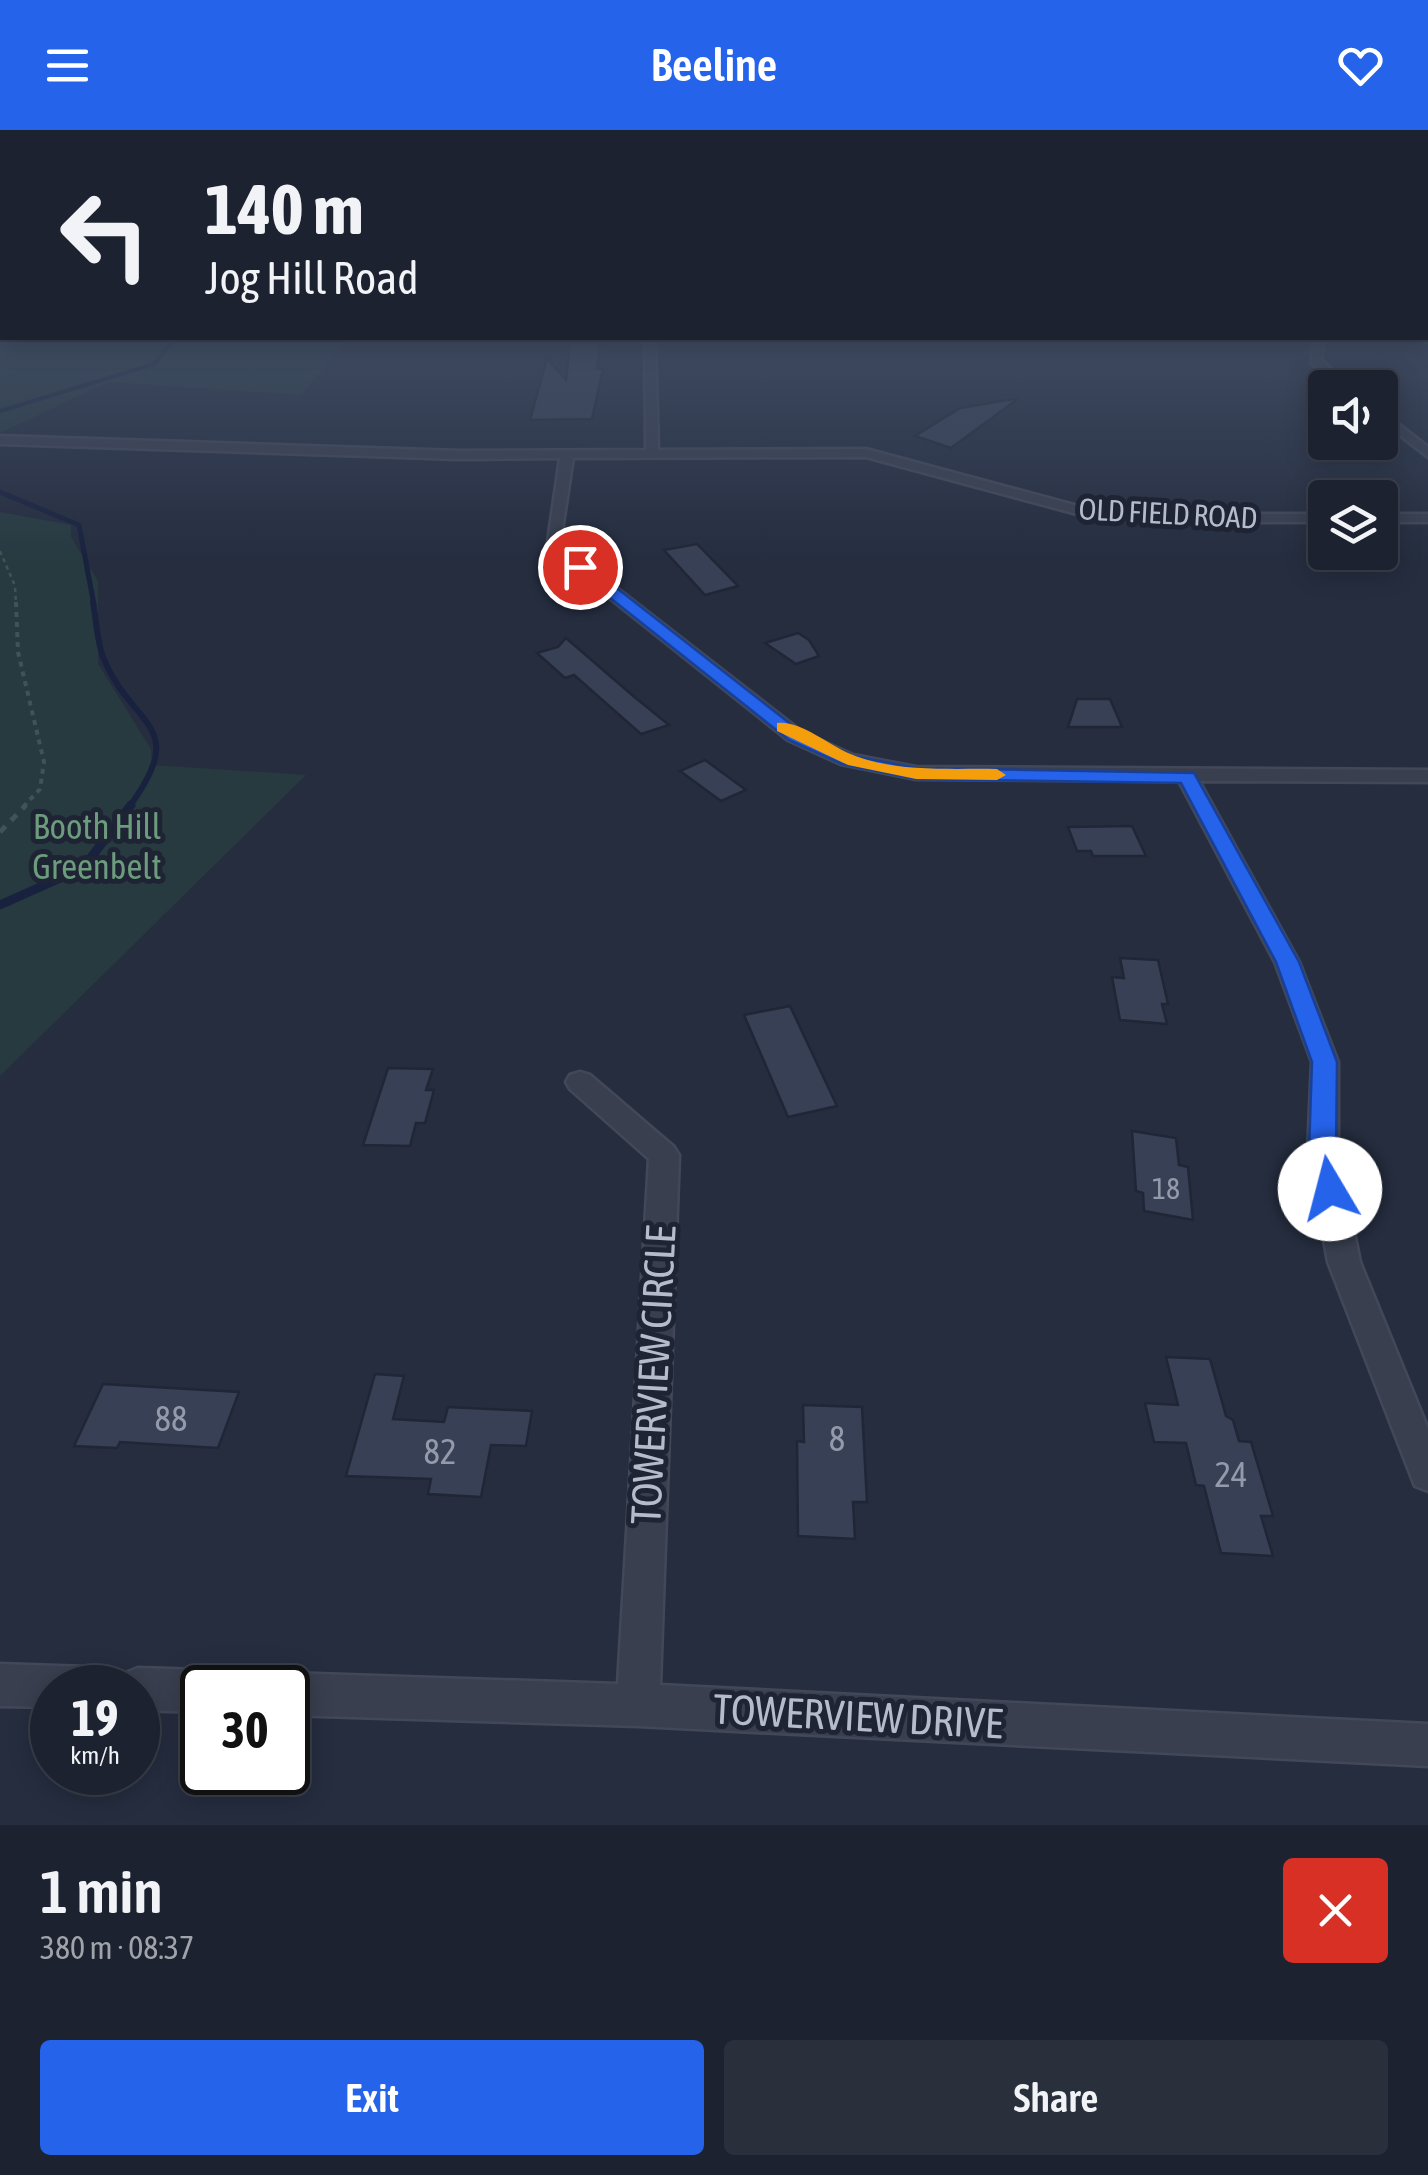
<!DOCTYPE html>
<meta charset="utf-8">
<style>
:root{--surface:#1c222f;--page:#292f3b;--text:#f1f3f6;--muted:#a0a4aa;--line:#3a3f4b;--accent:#2563eb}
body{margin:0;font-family:"Asap Condensed",sans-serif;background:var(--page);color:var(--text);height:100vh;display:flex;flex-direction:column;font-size:38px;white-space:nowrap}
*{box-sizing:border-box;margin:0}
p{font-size:32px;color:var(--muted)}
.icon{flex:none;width:55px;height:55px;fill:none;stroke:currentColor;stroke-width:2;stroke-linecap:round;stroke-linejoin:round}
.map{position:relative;height:1695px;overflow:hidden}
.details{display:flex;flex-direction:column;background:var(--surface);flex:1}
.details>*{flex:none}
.banner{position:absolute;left:0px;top:0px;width:1430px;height:210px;box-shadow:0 5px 25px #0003,0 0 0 2px var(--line);background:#1c222f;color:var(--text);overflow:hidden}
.controls{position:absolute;left:1308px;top:240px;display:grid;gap:20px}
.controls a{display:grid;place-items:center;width:90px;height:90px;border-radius:10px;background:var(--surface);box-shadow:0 5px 25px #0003,0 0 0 2px var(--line);font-size:50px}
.speed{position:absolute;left:30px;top:1535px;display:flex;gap:20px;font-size:50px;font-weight:700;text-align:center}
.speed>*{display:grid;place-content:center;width:130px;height:130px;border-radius:50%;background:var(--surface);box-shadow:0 5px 25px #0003,0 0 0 2px var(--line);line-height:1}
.speed small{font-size:25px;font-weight:400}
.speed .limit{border:5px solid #111;border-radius:15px;background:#fff;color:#111}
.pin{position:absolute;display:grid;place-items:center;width:85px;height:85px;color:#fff;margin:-42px;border:5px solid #fff;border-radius:50%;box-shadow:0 2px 10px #0007}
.me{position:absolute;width:110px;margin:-55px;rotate:352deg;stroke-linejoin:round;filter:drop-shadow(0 0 8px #0008)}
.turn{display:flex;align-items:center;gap:35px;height:210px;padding:0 40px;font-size:45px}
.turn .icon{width:130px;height:130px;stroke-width:2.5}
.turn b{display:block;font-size:70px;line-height:85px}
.round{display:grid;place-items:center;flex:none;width:105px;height:105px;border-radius:10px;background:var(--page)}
.overview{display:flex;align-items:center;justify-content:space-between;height:170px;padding:0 40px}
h1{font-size:60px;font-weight:600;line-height:75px}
.primary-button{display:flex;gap:20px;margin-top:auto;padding:20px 40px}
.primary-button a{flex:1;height:115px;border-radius:10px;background:var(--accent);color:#fff;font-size:40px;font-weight:600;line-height:115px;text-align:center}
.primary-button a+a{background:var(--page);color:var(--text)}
header{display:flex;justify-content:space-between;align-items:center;height:130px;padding:0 40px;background:var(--accent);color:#fff;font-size:45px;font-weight:600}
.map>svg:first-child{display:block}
.green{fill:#273a40}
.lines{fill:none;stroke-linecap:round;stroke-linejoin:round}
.stream-far3{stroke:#18223e;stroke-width:4}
.stream-far2{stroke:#18223e;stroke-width:5}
.stream-far1{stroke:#18223e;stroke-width:6}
.stream{stroke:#18223e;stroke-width:9}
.building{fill:#374055;stroke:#202636;stroke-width:2.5}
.street-casing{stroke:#424858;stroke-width:5}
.path-far2{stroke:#405358;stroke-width:2.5;stroke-dasharray:4 4;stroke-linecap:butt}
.path-far1{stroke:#405358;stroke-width:4;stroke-dasharray:5 5;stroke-linecap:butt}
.path{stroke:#405358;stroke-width:5;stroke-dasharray:8 8;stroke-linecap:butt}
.street{fill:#393f4f;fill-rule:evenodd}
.route{fill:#2563eb;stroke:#184099;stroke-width:2.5}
.slow{fill:#f59e0b}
.labels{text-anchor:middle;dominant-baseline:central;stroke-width:10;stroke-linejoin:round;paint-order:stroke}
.far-street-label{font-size:30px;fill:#b5bbca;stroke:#1e2434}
.number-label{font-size:30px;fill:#949aab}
.park-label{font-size:35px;fill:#6c9b7d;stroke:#1e2434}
.near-number-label{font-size:35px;fill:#949aab}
.near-street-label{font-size:42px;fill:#b5bbca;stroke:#1e2434}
</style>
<header><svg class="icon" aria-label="menu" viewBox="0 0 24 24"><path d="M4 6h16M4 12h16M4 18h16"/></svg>Beeline<svg class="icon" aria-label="heart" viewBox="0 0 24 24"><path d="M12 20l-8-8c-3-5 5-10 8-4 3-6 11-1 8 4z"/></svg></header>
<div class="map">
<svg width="1428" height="1695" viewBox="0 0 1428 1695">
<rect width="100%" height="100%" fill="#252d3f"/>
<!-- green -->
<g class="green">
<polygon points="0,193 2,208 350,208 301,265 108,252 0,303"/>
<polygon points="0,382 71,395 71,407 98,451 98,534 151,619 152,635 306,645 0,946"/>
</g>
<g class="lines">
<!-- stream-far3 -->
<polyline class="stream-far3" points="0,281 154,234 175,208"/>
<!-- stream-far2 -->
<polyline class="stream-far2" points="0,362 79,395 94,475"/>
<!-- stream-far1 -->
<path class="stream-far1" d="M93 472C96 489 97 511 103 527 132 599 191 593 129 677"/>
<!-- stream -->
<polyline class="stream" points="0,775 83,738 131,675"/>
</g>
<!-- building -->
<g class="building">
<polygon points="570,213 600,213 597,239 603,239 592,289 530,290 547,228 566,250"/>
<polygon points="1019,268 951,318 915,306 960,278"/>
<polygon points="697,414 738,456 705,465 664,420"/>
<polygon points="798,503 809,510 819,526 796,534 765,513"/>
<polygon points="566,508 632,565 669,595 641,604 574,545 565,548 537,523 558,517"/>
<polygon points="1077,569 1110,569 1122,597 1068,597"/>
<polygon points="705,630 746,660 721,671 680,641"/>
<polygon points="1132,696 1146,726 1093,726 1091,721 1077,721 1068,697"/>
<polygon points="1120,828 1158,830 1168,874 1162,874 1167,894 1120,890 1112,847 1124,848"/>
<polygon points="790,876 837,976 788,987 744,885"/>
<polygon points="388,938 433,939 426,960 434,960 425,993 416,993 410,1016 363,1015"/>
<polygon points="1132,1001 1176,1008 1179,1035 1188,1037 1193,1090 1144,1081 1143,1063 1136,1061"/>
<polygon points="1166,1227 1210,1229 1226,1286 1233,1290 1239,1311 1251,1312 1273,1386 1261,1386 1273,1426 1221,1423 1204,1356 1196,1355 1186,1313 1154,1312 1145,1273 1178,1275"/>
<polygon points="375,1244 404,1246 393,1289 444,1292 448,1277 532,1281 526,1316 491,1315 481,1367 428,1364 431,1349 346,1346"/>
<polygon points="103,1254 239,1262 218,1318 120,1312 117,1318 74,1316"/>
<polygon points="803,1275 862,1277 867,1372 853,1372 855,1409 798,1406 797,1311 804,1312"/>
</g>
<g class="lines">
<!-- street casing -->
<g class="street-casing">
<g id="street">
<polygon points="645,208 655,208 658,320 866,319 1089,379 1145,384 1325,384 1325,392 1145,392 1088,387 866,327 573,328 560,414 802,602 853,625 916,637 1428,640 1428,652 1199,651 1299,832 1338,932 1338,1022 1360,1132 1428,1299 1428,1361 1415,1356 1328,1132 1308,1022 1312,932 1275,832 1179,651 916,649 841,634 788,610 547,418 560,328 459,329 0,314 0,306 459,321 646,320"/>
<polygon points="1314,208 1324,208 1321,230 1353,258 1340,258 1311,233"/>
<polygon points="1380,280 1428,317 1428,327 1380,290"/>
<rect x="1380" y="384" width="48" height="8"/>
<polygon points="580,942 590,945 674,1017 679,1025 660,1555 1428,1594 1428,1636 638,1596 288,1585 288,1558 270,1558 273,1549 288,1543 618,1554 649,1029 570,959 566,952 570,945"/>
<polygon points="0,1534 87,1537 102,1543 107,1558 52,1558 52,1577 0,1576"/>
<polygon points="138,1538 202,1540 217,1546 221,1558 202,1558 202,1582 138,1580 138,1558 118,1558 123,1544"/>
</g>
</g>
<!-- path-far2 -->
<polyline class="path-far2" points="0,421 15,456 16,475"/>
<!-- path-far1 -->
<polyline class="path-far1" points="16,472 18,522 44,632 40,659 23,677"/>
<!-- path -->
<polyline class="path" points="0,702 26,675"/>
<!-- street -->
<use href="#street" class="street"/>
</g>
<!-- sky -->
<linearGradient id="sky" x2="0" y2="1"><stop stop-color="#141923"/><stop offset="0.45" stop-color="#404c63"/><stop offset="1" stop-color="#404c63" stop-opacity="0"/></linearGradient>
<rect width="1428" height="431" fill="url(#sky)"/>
<!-- route -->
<polygon class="route" points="575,434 586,434 802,603 853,626 916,638 1194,643 1299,832 1337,932 1336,1022 1343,1059 1339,1067 1320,1067 1309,1022 1312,932 1276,832 1181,653 916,649 842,634 789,610 575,440"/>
<!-- slow -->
<path class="slow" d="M777 593C799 590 828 614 848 623 893 643 949 638 997 639L1006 645 997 650 916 649 848 635 777 601Z"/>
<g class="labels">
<!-- far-street labels -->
<g class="far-street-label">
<text transform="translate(1168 383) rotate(3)">OLD FIELD ROAD</text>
</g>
<!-- number labels -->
<g class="number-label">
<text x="1166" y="1058">18</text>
</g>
<!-- park labels -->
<g class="park-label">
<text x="97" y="696">Booth Hill<tspan x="97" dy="40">Greenbelt</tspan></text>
</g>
<!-- near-number labels -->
<g class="near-number-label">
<text x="171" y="1288">88</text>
<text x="837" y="1308">8</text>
<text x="440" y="1321">82</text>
<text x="1231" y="1344">24</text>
</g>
<!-- near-street labels -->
<g class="near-street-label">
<text transform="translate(653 1245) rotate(-87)">TOWERVIEW CIRCLE</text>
<text transform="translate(858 1586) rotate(3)">TOWERVIEW DRIVE</text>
</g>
</g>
</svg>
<div class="controls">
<a><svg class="icon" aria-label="sound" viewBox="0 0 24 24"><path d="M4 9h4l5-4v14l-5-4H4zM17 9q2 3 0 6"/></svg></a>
<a><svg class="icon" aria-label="layers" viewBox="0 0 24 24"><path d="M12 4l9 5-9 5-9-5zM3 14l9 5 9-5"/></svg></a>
</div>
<div class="speed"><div>19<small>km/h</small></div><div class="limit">30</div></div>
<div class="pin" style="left:580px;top:437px;background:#d93025"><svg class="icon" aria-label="arrive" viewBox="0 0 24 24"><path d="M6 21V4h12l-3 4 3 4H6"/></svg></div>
<svg class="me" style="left:1330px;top:1059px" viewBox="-20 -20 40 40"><circle r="19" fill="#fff"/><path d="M0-13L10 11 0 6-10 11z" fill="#2563eb"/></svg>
<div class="banner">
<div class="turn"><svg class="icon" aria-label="left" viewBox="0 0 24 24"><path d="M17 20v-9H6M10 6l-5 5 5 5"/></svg><div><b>140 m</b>Jog Hill Road</div></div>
</div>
</div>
<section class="details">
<div class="overview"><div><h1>1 min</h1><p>380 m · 08:37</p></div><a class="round" style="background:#d93025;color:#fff"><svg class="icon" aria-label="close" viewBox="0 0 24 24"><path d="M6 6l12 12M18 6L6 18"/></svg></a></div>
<div class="primary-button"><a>Exit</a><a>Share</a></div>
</section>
